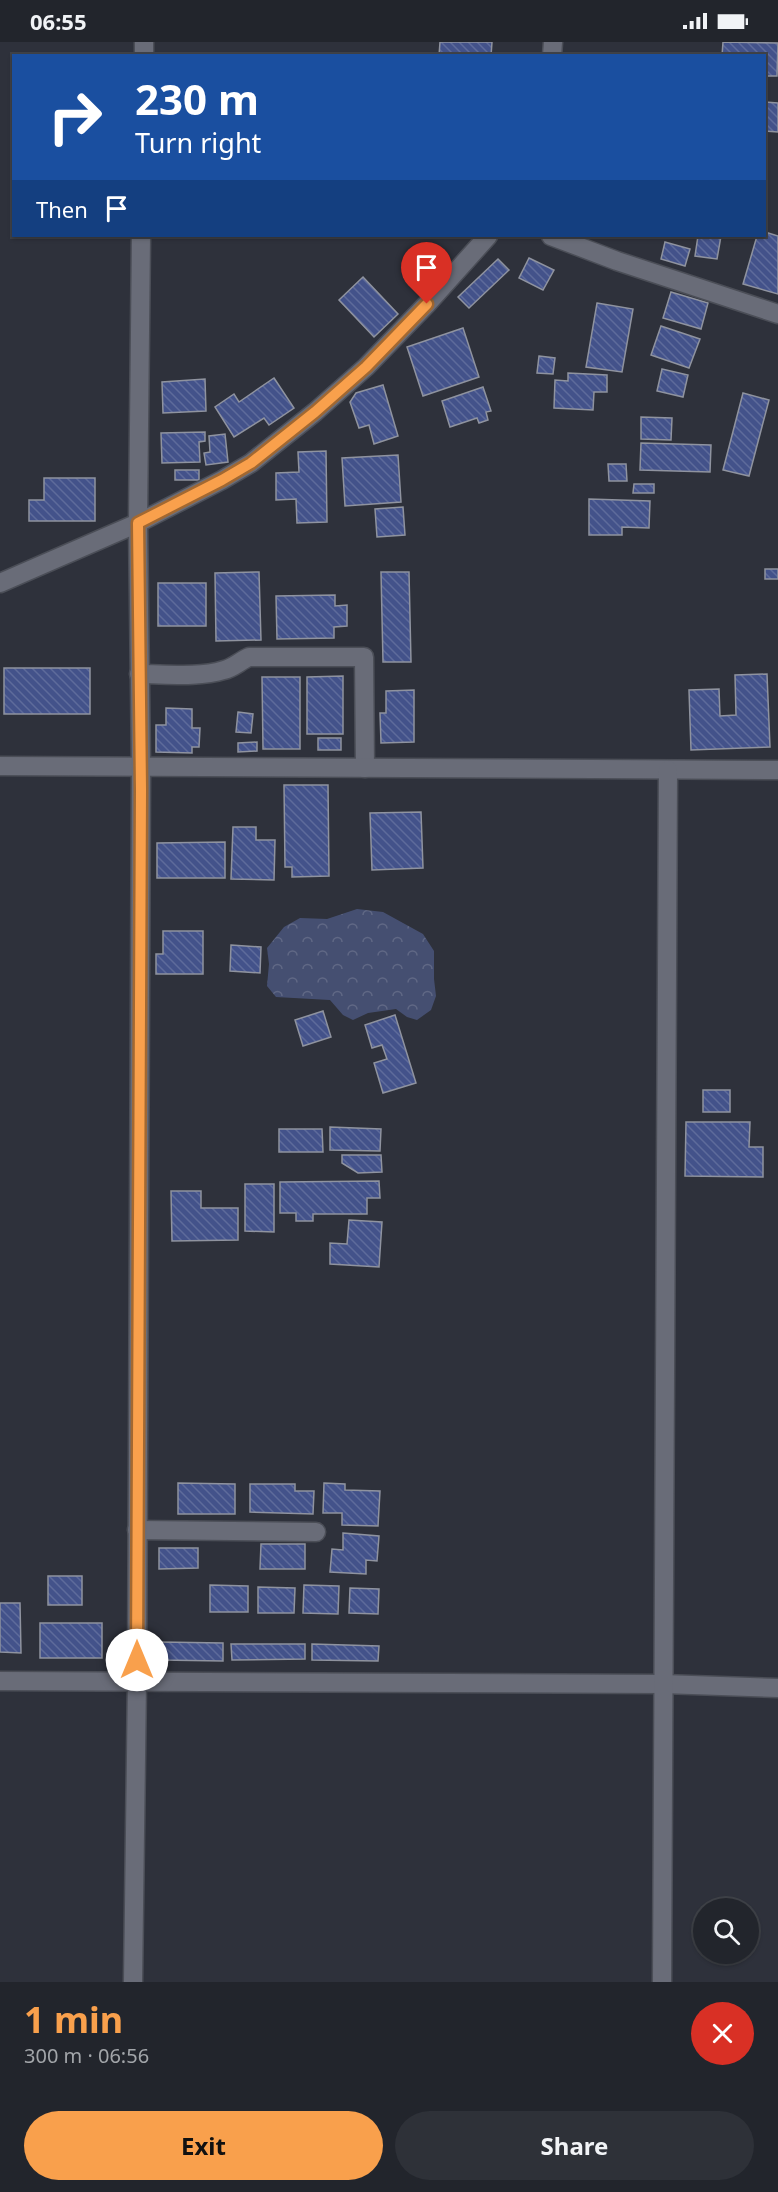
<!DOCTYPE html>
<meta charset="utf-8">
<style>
:root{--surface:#22252c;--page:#2e3138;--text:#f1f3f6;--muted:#a2a5a9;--line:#3f4248;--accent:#f9a04c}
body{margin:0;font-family:"Noto Sans",sans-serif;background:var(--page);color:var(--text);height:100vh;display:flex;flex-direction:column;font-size:22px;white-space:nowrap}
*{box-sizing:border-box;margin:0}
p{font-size:20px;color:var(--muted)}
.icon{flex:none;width:33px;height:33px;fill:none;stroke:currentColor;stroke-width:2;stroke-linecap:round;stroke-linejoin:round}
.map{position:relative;height:1940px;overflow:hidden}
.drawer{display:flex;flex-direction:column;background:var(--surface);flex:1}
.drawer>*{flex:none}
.guide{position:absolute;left:12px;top:12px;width:754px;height:183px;border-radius:0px;box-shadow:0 2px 4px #0004,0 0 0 2px var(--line);background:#1a4fa0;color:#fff;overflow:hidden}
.controls{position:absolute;left:693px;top:1856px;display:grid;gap:12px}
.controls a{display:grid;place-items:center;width:66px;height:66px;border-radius:50%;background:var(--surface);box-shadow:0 2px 4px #0004,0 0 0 2px var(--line);font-size:30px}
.pin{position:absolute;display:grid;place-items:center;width:51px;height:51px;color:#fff;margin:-62px -26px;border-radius:50% 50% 50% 0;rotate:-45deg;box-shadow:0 0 6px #0007}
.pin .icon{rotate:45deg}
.me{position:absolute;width:66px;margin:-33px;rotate:0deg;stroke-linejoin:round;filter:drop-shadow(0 0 4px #0008)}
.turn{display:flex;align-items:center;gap:21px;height:126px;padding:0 24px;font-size:27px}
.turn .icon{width:78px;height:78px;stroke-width:2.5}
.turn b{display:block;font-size:42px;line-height:51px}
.then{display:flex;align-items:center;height:57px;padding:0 24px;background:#0003;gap:12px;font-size:22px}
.round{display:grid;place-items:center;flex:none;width:63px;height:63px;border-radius:32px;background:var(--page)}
.headline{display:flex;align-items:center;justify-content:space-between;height:102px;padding:0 24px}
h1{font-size:36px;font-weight:700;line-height:45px;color:var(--accent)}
.button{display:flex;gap:12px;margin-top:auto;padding:12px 24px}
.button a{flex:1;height:69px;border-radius:36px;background:var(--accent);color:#111;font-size:24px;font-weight:700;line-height:69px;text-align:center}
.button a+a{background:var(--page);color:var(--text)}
.status{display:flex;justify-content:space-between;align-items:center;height:42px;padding:0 30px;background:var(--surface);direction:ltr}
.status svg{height:16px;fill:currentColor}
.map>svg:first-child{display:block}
.forest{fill:url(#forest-crowns)}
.building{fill:url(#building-back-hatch);stroke:#8f939f;stroke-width:1.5}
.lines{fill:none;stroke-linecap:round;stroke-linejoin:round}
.minor-casing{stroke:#4b4e57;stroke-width:21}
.minor{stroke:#696c78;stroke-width:18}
.route-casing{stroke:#a26831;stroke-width:15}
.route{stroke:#f9a04c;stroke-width:10}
</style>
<div class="status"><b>06:55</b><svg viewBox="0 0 49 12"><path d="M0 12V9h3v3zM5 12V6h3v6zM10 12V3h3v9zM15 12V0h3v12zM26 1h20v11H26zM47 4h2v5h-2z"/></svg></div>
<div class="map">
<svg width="778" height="1940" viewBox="0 0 778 1940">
<defs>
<pattern id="forest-crowns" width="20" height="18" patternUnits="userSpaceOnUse" patternTransform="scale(1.5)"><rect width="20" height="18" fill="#454f71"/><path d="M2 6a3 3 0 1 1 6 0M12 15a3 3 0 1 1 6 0" fill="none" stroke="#606885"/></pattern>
<pattern id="building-back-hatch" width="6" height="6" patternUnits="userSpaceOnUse" patternTransform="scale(1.5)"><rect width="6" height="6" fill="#43528a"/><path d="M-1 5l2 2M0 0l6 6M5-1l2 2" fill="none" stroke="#5e6b9b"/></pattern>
</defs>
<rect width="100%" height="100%" fill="#2e313b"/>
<!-- forest -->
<polygon class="forest" points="357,867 383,870 423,892 434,909 434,937 436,954 431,968 417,978 407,975 396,967 368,971 353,978 343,973 330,958 276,955 267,944 269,922 267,906 284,885 300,876 327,877"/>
<!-- building -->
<g class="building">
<polygon points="440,0 492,0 491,14 439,14"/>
<polygon points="723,0 778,1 777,34 765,34 765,14 722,14"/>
<polygon points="765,60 778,61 778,90 765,89"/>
<polygon points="765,190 778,194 778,252 743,242 757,194 765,194"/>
<polygon points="698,194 721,194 717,217 695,214"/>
<polygon points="665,200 690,207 685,224 661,217"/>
<polygon points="529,216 554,228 543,248 519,236"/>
<polygon points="498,217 509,228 469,266 458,255"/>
<polygon points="363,235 398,272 374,295 339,258"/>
<polygon points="671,250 708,261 701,287 663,276"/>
<polygon points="597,261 633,267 622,330 586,325"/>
<polygon points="661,284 700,297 689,326 651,313"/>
<polygon points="463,286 479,335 423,354 407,305"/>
<polygon points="539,314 555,316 553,332 537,331"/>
<polygon points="662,327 688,333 683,355 657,349"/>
<polygon points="568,331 607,333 607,350 594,350 593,368 554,366 555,338 568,339"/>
<polygon points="274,336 294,366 269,383 264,376 234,395 215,365 234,352 239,360"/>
<polygon points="205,337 206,369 163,371 162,340"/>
<polygon points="383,343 398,394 374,402 369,383 359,386 350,360 356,351"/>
<polygon points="483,345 491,369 486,370 488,378 479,381 477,376 450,385 442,359"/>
<polygon points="743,351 769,358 749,434 723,428"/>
<polygon points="641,375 672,376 671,398 641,397"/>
<polygon points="205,390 205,399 199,400 200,420 162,421 161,391"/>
<polygon points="225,392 228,420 206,423 204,411 210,410 209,394"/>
<polygon points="641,401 711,403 710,430 640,428"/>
<polygon points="326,409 327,480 297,481 296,457 276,458 276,431 299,430 298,410"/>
<polygon points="398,413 401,460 345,464 342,416"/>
<polygon points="608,422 626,422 627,439 609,439"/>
<rect x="175" y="428" width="24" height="10"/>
<polygon points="44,436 95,436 95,479 29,479 29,458 44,458"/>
<polygon points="634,442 654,442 654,451 633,451"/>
<polygon points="589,457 650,459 649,486 622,485 622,493 589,493"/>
<polygon points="403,465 405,493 377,495 375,467"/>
<rect x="765" y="527" width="13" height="10"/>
<polygon points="259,530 261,598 216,599 215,531"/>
<polygon points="381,530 409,530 411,620 383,620"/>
<rect x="158" y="541" width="48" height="43"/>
<polygon points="335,553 335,564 347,563 347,584 334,585 334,596 277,597 276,554"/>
<rect x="4" y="626" width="86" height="46"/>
<polygon points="767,632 770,705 691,708 689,648 719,647 720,674 736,673 735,633"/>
<polygon points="343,634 343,692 307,692 307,635"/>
<polygon points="262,635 300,635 300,707 263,707"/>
<polygon points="414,648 414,700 381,701 380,671 386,671 386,649"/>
<polygon points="166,666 192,667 192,686 200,686 199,705 192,705 192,711 156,710 156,683 166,683"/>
<polygon points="238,670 253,672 251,691 236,690"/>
<rect x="318" y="696" width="23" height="12"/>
<polygon points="257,700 257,709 238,710 238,701"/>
<polygon points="284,743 328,743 329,834 292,835 292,825 285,825"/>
<polygon points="421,770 423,826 372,828 370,771"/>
<polygon points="233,785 256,785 256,798 275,798 274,838 231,837"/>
<polygon points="225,800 225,836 157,836 157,801"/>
<polygon points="163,889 203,889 203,932 156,932 156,912 163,912"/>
<polygon points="231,903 261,905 260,931 230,929"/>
<polygon points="323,969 331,995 303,1004 295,978"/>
<polygon points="395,973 416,1041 383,1051 374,1021 387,1017 382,1003 372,1006 365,983"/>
<rect x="703" y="1048" width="27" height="22"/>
<polygon points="686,1080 750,1080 749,1105 763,1105 763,1135 685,1134"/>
<polygon points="330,1085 381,1087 380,1109 330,1108"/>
<polygon points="279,1087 322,1087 323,1110 279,1110"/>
<polygon points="342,1113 381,1113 382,1130 358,1131 342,1121"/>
<polygon points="379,1139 380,1156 367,1156 367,1172 313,1172 313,1179 296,1179 296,1171 280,1171 280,1140"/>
<polygon points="245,1142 274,1142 274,1190 245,1189"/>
<polygon points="171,1149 201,1149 201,1166 238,1166 238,1198 172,1199"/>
<polygon points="349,1178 382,1180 379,1225 330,1222 330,1201 347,1202"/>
<polygon points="178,1441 235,1442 235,1472 178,1472"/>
<polygon points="324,1441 345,1442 345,1448 380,1449 378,1484 342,1483 342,1471 323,1471"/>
<polygon points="250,1442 295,1442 295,1449 314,1449 313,1472 250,1470"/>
<polygon points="343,1491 379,1494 377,1519 366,1518 366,1532 330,1530 332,1507 343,1508"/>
<polygon points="261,1502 305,1502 305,1527 260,1527"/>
<polygon points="159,1506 198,1506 198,1526 159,1527"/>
<rect x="48" y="1534" width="34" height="29"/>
<polygon points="210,1543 248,1544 248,1570 210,1570"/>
<polygon points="304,1543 339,1544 338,1572 303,1571"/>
<polygon points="258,1545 295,1546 294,1571 258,1571"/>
<polygon points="350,1546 379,1547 378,1572 349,1571"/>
<polygon points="0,1561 20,1561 21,1611 0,1610"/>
<rect x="40" y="1581" width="62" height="35"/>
<polygon points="160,1600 223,1601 223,1619 160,1618"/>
<polygon points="231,1602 305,1602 305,1617 232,1618"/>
<polygon points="312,1602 379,1604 378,1619 312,1618"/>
</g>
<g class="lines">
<!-- minor casing -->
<g class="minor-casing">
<g id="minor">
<polyline points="144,14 144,0"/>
<polyline points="552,14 553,0"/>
<polyline points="551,194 617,219 778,272"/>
<polyline points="0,541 138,481 222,438 251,421 315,370 366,325 427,262 488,194"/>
<path d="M139 632C166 632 198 636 224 628 233 626 240 619 249 615H364L365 726"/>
<polyline points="0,724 778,728"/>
<polyline points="137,1488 316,1490"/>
<polyline points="0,1639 663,1642 778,1646"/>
<polyline points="133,1940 137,1639 141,724 138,481 141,194"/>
<polyline points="662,1940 668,728"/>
</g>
</g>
<!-- minor -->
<use href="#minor" class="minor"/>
</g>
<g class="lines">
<!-- route casing -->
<g class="route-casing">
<polyline id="route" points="137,1618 141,748 138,481 222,438 251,421 315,370 366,325 427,262"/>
</g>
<!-- route -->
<use href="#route" class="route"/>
</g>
</svg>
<div class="controls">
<a><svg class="icon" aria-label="search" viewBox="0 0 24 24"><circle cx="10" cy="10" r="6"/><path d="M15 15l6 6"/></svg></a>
</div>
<div class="pin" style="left:427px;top:262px;background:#d93025"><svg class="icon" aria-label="arrive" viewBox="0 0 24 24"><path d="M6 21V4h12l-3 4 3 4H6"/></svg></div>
<svg class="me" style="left:137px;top:1618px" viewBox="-20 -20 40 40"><circle r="19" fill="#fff"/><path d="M0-13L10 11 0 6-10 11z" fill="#f9a04c"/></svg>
<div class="guide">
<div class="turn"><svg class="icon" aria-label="right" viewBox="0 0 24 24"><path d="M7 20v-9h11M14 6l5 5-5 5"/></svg><div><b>230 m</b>Turn right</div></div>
<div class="then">Then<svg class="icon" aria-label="arrive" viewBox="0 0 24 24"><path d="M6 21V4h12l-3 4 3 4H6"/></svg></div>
</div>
</div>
<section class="drawer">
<div class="headline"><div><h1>1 min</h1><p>300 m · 06:56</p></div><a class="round" style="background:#d93025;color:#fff"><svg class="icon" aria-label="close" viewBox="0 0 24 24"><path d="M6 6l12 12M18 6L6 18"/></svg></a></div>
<div class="button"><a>Exit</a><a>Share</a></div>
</section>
